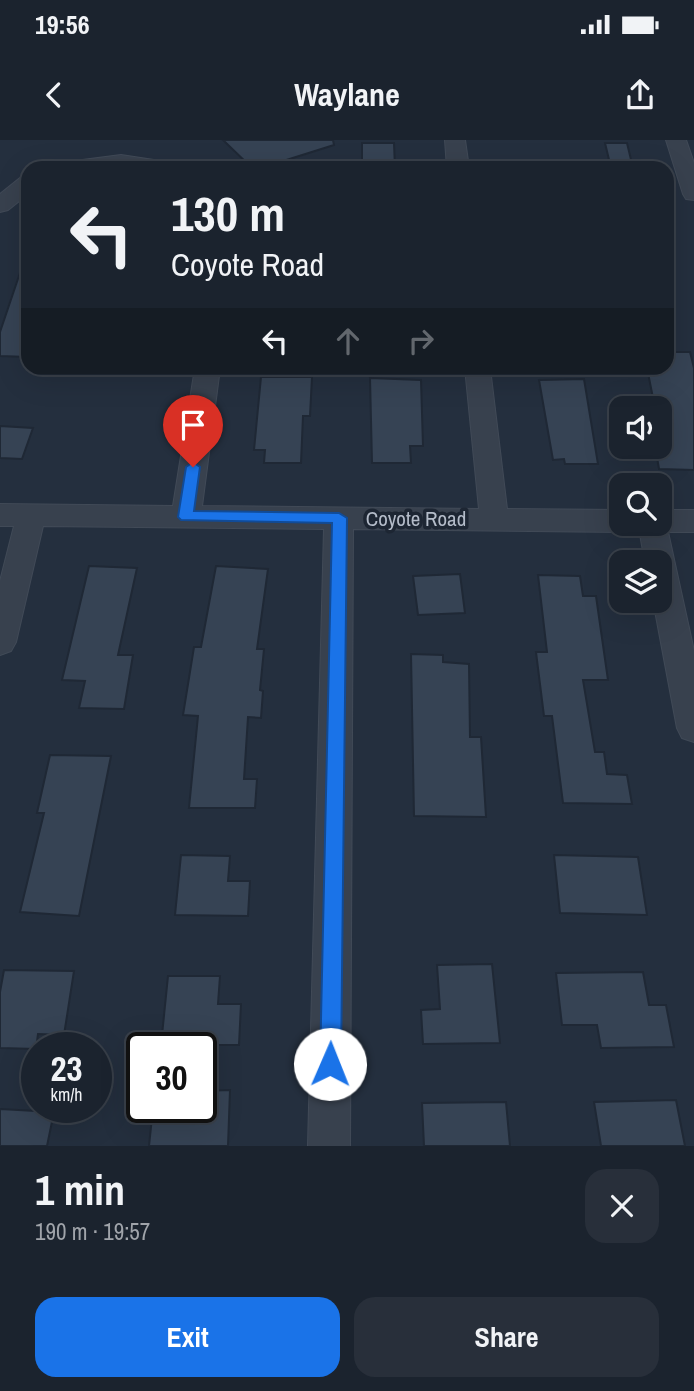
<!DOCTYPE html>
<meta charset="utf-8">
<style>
:root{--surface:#1b232e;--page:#282f3a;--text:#f1f3f6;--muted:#a0a4aa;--line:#39404a;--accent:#1a73e8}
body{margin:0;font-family:"Archivo Narrow",sans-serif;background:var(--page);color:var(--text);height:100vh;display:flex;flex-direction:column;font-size:26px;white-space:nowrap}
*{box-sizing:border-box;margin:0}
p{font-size:23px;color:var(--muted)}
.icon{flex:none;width:38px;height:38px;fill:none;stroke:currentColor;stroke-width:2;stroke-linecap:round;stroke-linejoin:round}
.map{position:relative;height:1006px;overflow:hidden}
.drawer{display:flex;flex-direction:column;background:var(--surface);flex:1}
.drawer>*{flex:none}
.guide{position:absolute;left:21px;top:21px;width:653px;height:214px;border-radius:21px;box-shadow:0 7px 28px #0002,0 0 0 2px var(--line);background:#1b232e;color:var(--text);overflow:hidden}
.fabs{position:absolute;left:609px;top:256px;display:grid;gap:14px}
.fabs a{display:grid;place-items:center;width:63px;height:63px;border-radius:14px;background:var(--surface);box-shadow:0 7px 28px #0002,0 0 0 2px var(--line);font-size:35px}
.speed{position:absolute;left:21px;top:892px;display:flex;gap:14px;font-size:35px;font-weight:700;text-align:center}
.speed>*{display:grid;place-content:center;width:91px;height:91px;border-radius:50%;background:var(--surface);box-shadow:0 7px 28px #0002,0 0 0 2px var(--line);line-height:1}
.speed small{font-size:18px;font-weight:400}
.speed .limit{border:4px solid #111;border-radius:10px;background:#fff;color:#111}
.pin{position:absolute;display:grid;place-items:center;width:60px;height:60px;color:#fff;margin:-72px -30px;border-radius:50% 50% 50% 0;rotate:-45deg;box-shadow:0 0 7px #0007}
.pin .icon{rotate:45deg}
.me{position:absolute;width:77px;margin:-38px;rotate:1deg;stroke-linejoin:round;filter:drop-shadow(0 0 5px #0008)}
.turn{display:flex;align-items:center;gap:24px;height:147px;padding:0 35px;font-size:32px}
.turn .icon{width:91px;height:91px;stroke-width:2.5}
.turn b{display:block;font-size:49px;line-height:60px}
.lanes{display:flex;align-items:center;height:66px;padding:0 35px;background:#0003;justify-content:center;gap:35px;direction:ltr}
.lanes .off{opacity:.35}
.round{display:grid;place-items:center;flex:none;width:74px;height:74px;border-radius:21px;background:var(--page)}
.overview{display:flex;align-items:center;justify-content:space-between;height:119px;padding:0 35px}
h1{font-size:42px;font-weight:700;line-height:52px}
.primary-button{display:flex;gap:14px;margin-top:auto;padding:14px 35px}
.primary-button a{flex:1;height:80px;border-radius:21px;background:var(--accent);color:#fff;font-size:28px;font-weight:700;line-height:80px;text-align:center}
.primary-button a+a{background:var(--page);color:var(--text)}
.status{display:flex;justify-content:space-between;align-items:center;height:49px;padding:0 35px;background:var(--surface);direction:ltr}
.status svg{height:19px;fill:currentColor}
header{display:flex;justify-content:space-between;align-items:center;height:91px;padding:0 35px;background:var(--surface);font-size:32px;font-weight:700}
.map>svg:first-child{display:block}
.building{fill:#364354;stroke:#1f2835;stroke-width:2}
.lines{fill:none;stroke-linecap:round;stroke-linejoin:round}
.minor-casing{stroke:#414a57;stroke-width:2}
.minor{fill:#38414e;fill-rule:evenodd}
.route{fill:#1a73e8;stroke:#114b97;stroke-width:2}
.labels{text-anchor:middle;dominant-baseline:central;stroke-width:7;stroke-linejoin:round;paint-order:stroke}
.street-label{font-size:21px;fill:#b4bcc9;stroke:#1d2633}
</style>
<div class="status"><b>19:56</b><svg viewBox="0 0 49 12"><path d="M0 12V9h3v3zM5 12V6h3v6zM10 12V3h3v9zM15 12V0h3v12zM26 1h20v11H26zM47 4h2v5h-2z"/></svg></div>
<header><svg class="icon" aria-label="back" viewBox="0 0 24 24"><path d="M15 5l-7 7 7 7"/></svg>Waylane<svg class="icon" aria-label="share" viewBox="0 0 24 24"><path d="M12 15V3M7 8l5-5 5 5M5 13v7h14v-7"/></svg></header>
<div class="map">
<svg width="694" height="1006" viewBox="0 0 694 1006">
<rect width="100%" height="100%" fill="#242f3e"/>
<!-- building -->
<g class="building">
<polygon points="223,0 333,0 334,5 261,28 252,28"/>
<polygon points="362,3 394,3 395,28 362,28"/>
<polygon points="605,3 627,3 633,28 611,28"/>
<polygon points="24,121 28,122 28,217 0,216 0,192"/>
<polygon points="667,212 690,212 694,228 694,330 659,329 655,306 662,306 660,268 655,268 647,228 667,228"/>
<polygon points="261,237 312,237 310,276 303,276 301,323 264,323 265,310 254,310"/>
<polygon points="370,238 421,240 423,306 410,306 411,323 372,323"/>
<polygon points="584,239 598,324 565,324 564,319 553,320 539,240"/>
<polygon points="0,286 33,288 22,319 0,318"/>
<polygon points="89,426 137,428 118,515 133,515 124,569 79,568 85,541 62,540"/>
<polygon points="216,426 268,429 257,509 264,509 260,550 263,551 261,578 248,577 244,639 257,639 255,668 189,668 198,576 183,575 194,507 201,507"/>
<polygon points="460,434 465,473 418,475 413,436"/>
<polygon points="538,435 580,436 583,456 596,456 608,540 583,540 595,612 604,612 607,634 627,635 632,664 563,663 552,576 544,576 536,512 547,512"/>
<polygon points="411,514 443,515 443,522 469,524 470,597 481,597 486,677 414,676"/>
<polygon points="50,615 111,616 79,776 20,772 44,673 37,673"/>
<polygon points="181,715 230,716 228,741 250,741 248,776 175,775"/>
<polygon points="554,715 638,717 647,775 560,773"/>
<polygon points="492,824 500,903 423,904 421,870 440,869 437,825"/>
<polygon points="4,830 74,831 64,895 38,894 36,909 0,908 0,852"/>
<polygon points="643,832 649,865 666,865 674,907 601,908 597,885 562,885 556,833"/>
<polygon points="168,836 220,836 218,864 241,864 239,905 161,905"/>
<polygon points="230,950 228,1006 149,1006 153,968 201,968 201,951"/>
<polygon points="676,960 685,1006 601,1006 594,962"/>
<polygon points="506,962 510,1006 424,1006 422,963"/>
<polygon points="0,969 54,972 47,1006 0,1006"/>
</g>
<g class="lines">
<!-- minor casing -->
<g class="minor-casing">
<g id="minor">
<polygon points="445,0 465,0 469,28 447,28"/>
<polygon points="666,0 686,0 694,23 694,60 686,59 683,54"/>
<polygon points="121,15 167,22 174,24 178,28 56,28 60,24 67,22"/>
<polygon points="28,37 28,54 8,70 0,72 0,54 20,38"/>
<polygon points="195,228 220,228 202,366 479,369 465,228 490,228 507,369 621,370 621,383 634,383 631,389 621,392 353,389 350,1006 308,1006 324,389 43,386 16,502 11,511 0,515 0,441 14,386 0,386 0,364 173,366"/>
<polygon points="660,370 694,370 694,392 668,392 694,511 694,602 682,598 677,588 653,460 660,460 660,422 645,422 638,383 660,383"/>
</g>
</g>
<!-- minor -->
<use href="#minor" class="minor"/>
</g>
<!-- route -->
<polygon class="route" points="193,322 200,327 194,371 339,373 347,378 341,924 338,931 330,934 323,931 320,924 332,383 181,380 178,377 186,327"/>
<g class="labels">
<!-- street labels -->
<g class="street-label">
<text x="416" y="378">Coyote Road</text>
</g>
</g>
</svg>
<div class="fabs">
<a><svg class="icon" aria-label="sound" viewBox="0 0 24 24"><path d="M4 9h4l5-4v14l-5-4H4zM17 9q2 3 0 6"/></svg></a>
<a><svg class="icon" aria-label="search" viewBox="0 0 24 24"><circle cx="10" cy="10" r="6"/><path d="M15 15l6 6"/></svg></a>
<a><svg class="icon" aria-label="layers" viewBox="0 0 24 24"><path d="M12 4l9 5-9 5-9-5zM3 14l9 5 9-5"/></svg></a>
</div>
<div class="speed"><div>23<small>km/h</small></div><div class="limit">30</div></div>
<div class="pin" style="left:193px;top:327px;background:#d93025"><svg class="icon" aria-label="arrive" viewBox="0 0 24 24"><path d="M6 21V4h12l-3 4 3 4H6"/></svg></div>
<svg class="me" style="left:330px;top:924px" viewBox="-20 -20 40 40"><circle r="19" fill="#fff"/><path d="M0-13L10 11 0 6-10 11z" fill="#1a73e8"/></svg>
<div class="guide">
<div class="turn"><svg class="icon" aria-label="left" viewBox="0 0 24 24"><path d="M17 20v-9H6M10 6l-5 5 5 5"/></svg><div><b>130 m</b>Coyote Road</div></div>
<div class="lanes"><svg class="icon" aria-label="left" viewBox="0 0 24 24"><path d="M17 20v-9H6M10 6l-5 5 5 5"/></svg><svg class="icon off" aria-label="ahead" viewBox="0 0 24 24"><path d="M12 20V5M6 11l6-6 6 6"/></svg><svg class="icon off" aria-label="right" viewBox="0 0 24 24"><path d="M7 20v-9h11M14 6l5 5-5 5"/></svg></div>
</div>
</div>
<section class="drawer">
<div class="overview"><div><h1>1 min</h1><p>190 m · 19:57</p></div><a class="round"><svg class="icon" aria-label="close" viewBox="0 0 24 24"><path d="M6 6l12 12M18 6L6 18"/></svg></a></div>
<div class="primary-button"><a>Exit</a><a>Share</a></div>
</section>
